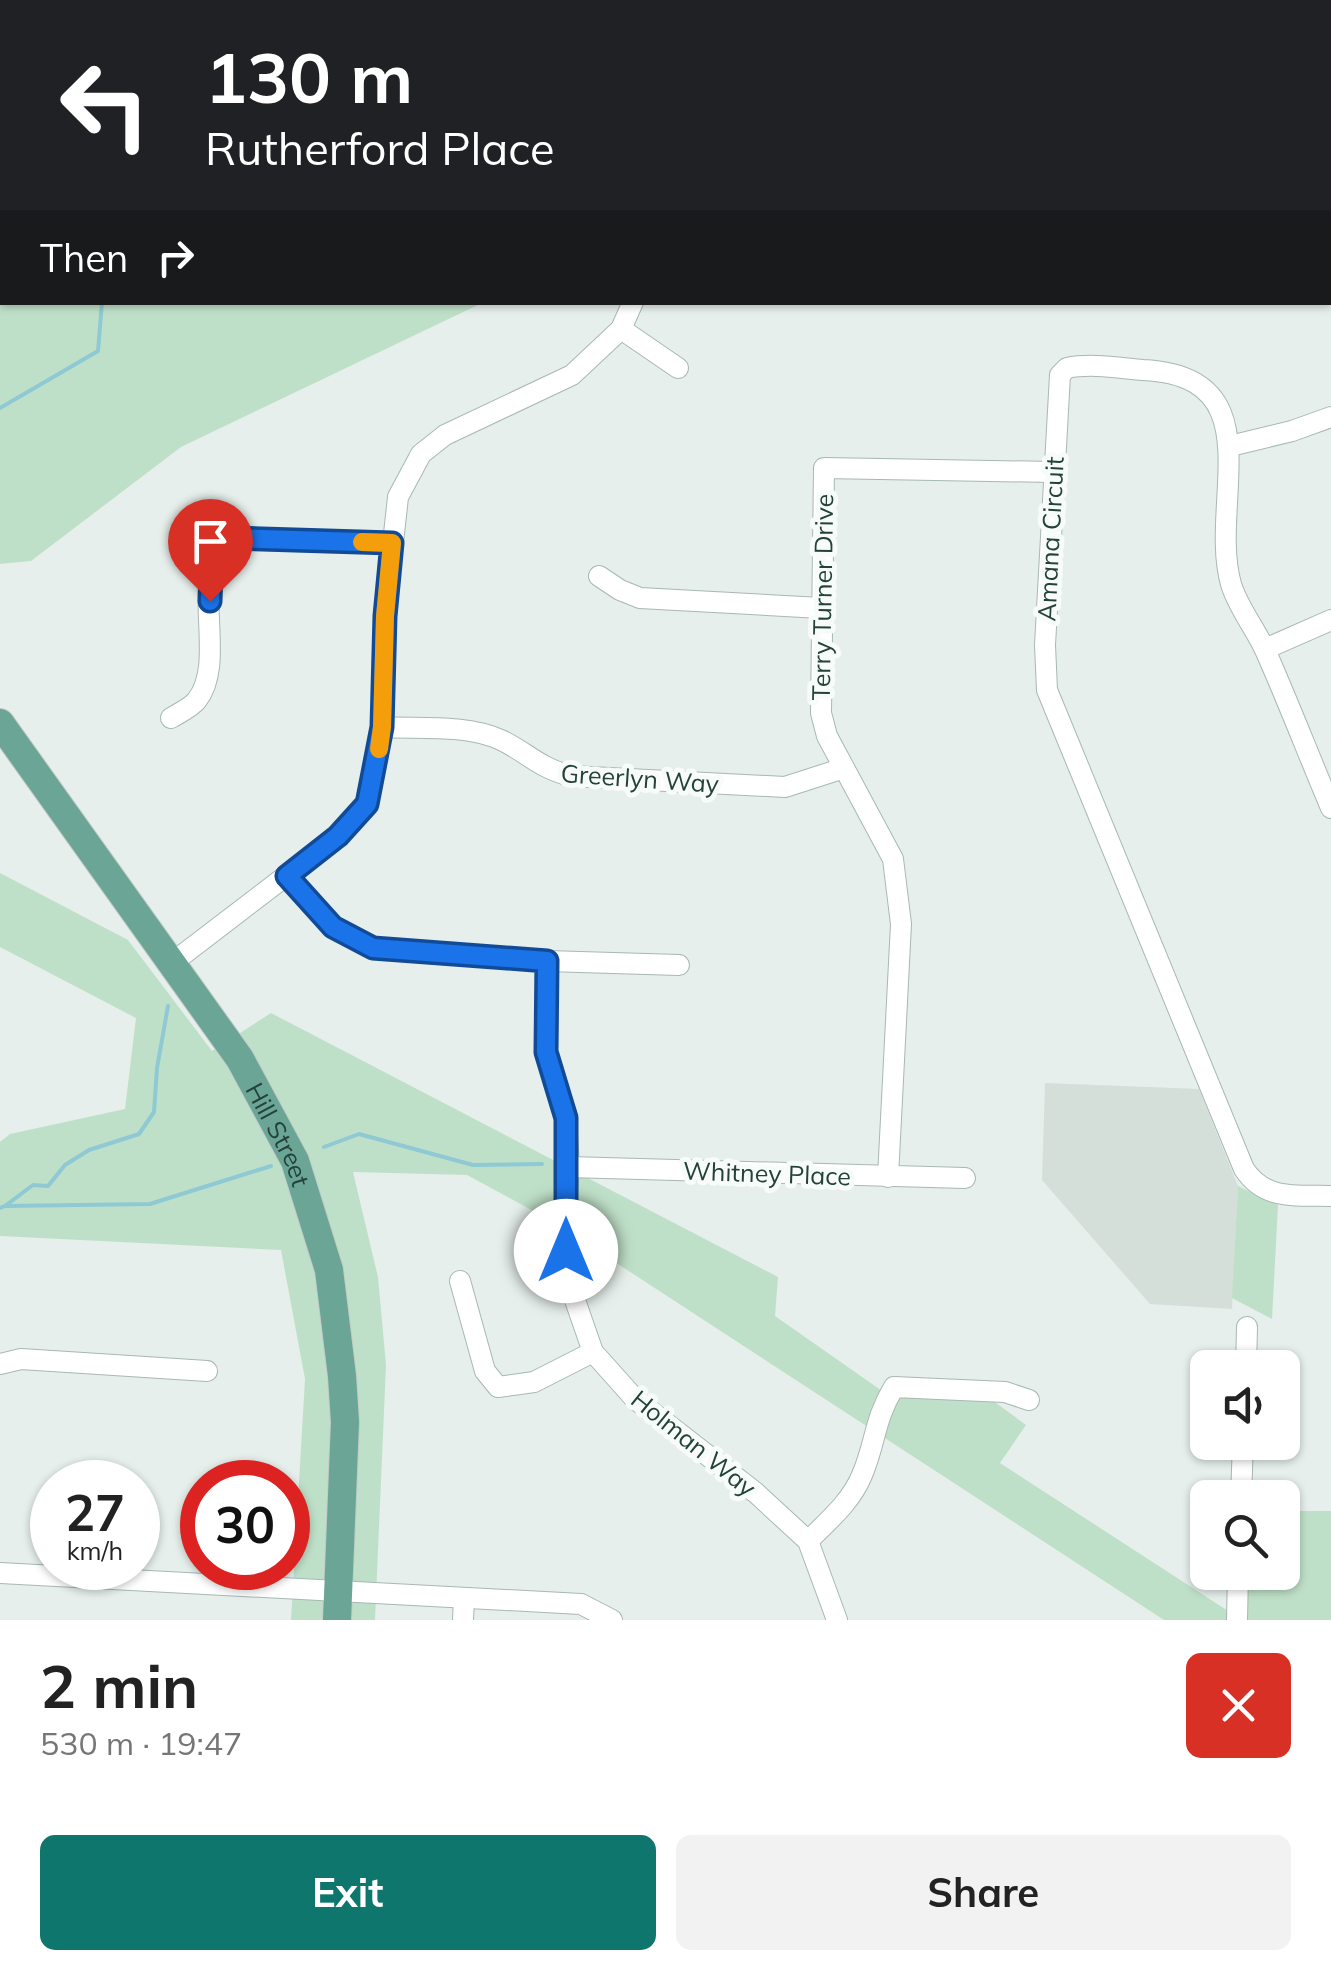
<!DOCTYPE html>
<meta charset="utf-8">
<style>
:root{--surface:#fff;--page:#f2f2f2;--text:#222;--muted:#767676;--accent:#0f766e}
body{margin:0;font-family:Mulish,sans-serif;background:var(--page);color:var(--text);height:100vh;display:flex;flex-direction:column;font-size:38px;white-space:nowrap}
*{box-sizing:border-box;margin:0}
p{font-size:32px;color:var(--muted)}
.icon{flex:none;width:55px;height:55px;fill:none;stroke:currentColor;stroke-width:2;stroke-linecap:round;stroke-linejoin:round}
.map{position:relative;height:1620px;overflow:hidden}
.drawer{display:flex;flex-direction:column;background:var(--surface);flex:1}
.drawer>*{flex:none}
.top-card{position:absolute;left:0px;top:0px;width:1332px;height:305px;box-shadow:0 2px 8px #0004;background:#202124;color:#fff;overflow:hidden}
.controls{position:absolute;left:1190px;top:1350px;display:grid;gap:20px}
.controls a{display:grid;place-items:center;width:110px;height:110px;border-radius:15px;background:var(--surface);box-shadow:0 2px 8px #0004;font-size:50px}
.speed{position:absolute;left:30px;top:1460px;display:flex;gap:20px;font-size:50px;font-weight:700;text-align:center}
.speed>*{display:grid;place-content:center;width:130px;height:130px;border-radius:50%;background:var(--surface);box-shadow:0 2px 8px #0004;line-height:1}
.speed small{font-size:25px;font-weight:400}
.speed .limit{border:15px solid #d22;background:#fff;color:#111}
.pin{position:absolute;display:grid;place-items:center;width:85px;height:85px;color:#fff;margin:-102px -42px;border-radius:50% 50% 50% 0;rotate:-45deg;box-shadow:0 0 10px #0007}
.pin .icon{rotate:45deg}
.me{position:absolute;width:110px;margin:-55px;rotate:0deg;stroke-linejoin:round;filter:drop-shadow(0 0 8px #0008)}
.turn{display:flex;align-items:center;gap:35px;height:210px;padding:0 40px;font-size:45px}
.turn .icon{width:130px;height:130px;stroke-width:2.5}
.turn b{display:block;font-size:70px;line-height:85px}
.then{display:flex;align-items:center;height:95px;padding:0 40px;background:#0003;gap:20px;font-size:38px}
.round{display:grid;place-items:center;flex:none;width:105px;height:105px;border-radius:15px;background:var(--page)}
.headline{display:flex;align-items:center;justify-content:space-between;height:170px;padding:0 40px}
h1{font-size:60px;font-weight:700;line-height:75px}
.primary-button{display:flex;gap:20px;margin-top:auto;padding:20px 40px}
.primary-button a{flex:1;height:115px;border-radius:15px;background:var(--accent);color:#fff;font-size:40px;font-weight:700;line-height:115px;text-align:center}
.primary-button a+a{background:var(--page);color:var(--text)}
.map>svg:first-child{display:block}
.built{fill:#d4dfda}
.green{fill:#bfe0c8}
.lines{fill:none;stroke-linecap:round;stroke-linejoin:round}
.stream{stroke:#8ec9d4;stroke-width:4}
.minor-casing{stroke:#a8b8b2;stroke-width:22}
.major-casing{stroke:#c2cac8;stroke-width:30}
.minor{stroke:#fff;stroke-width:20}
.major{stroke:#6aa596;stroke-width:28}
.route-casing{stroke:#114b97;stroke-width:25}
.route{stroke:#1a73e8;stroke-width:18}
.slow{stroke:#f59e0b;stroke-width:18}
.labels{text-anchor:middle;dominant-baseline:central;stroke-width:10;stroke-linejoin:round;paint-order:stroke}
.street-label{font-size:25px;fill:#24423a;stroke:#f7fbf9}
</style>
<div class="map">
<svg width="1331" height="1620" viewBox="0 0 1331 1620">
<rect width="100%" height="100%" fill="#e6efeb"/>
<!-- built -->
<polygon class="built" points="1045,1083 1199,1089 1238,1186 1232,1309 1150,1304 1042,1180"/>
<!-- green -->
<g class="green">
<polygon points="0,0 588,0 2,2 2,302 482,303 181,447 31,561 0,564"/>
<polygon points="0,873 128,940 212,1051 271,1013 778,1277 775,1316 895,1400 903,1393 992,1400 1026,1425 1000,1463 1242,1620 1164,1620 552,1221 467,1175 353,1172 378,1277 386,1365 375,1620 291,1620 305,1379 281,1250 0,1236 0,1142 10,1134 125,1109 136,1018 0,947"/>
<polygon points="1238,1186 1278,1205 1272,1319 1232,1298"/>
<polygon points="1283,1511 1331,1511 1331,1620 1247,1620 1248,1573 1282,1572"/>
</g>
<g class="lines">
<!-- stream -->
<g class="stream">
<polyline points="0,408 98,351 102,302"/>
<polyline points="324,1147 359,1134 473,1165 542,1164"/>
<polyline points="5,1206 33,1185 48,1186 65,1165 89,1150 139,1134 154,1112 157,1068 168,1006"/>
<polyline points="0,1208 5,1206 150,1204 271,1166"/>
</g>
<!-- minor casing -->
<g class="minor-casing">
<g id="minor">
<polyline points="692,2 692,0"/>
<polyline points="1074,2 1074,0"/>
<polyline points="1266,2 1266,0"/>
<polyline points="1330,186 1331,186"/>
<polyline points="621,329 678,368"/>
<polyline points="1230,446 1292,431 1331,417"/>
<polyline points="599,576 620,590 640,598 821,608"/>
<polyline points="1265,649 1331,620"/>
<path d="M171 718C179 713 192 707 197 700 230 658 183 568 234 538L393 543"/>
<path d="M382 727C419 729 466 724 501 740 528 753 539 768 571 776L785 787 844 768"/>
<path d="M1331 808C1309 756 1289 704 1266 652 1256 629 1238 608 1231 584 1208 503 1276 376 1143 370 1119 368 1091 363 1067 368L1060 375 1045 645 1047 690 1244 1169C1265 1201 1297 1195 1331 1196"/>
<polyline points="287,876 333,927 373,948 547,961 679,965"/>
<polyline points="547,961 546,1052 566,1118 569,1167 565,1222 568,1280 593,1352 635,1399 756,1493 808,1541 837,1620"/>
<polyline points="172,963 338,836 367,803 382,727 385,616 398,497 421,454 445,435 572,375 621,329 633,302"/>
<polyline points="569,1167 965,1178"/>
<polyline points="888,1177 901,924 893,859 827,736 821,713 824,468 1052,472"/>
<polyline points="460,1281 485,1371 498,1387 534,1382 593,1352"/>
<polyline points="0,1364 21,1359 207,1371"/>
<polyline points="1246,1368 1247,1327"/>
<polyline points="1241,1498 1243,1442"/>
<path d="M808 1541C828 1521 851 1502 862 1475 876 1442 874 1420 894 1387L1005 1392 1029 1400"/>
<polyline points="0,1573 581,1604 612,1620"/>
<polyline points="463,1620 464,1598"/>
<polyline points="1237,1620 1238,1572"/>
</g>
</g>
<!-- major casing -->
<g class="major-casing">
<g id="major">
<path id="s1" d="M0 723 240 1059 295 1161 329 1270 342 1376 345 1422 337 1620"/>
</g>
</g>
<!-- minor -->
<use href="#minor" class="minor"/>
<!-- major -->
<use href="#major" class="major"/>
</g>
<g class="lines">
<!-- route casing -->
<g class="route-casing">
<path id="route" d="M210 601C211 575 209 553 234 538L392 543 385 616 382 727 367 804 338 836 287 876 333 927 373 948 547 961 546 1052 566 1118V1251"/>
</g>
<!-- route -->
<use href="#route" class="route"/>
<!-- slow -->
<polyline class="slow" points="362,542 392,543 385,616 382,727 379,749"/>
</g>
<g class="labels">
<!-- street labels -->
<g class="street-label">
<text transform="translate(1050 539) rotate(-87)">Amana Circuit</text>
<text transform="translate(822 597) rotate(-89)">Terry Turner Drive</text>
<text transform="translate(640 778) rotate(4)">Greerlyn Way</text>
<text stroke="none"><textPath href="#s1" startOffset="498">Hill Street</textPath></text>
<text transform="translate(767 1173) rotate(2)">Whitney Place</text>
<text transform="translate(694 1443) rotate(39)">Holman Way</text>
</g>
</g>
</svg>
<div class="controls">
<a><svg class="icon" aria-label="sound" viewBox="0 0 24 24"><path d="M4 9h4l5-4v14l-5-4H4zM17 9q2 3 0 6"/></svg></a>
<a><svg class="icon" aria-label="search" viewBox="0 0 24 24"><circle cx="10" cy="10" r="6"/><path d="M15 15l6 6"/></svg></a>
</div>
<div class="speed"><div>27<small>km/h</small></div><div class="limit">30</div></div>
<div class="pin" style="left:210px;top:601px;background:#d93025"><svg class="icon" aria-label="arrive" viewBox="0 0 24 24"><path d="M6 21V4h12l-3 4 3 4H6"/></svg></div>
<svg class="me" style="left:566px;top:1251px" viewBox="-20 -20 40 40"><circle r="19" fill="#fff"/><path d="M0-13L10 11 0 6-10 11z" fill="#1a73e8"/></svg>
<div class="top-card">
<div class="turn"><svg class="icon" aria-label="left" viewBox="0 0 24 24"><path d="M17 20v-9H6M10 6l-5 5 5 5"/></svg><div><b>130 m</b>Rutherford Place</div></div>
<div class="then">Then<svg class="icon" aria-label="right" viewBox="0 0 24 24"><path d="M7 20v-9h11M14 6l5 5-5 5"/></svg></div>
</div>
</div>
<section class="drawer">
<div class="headline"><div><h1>2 min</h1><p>530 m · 19:47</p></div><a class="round" style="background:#d93025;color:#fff"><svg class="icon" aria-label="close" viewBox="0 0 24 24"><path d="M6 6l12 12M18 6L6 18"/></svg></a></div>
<div class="primary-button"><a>Exit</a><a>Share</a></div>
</section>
